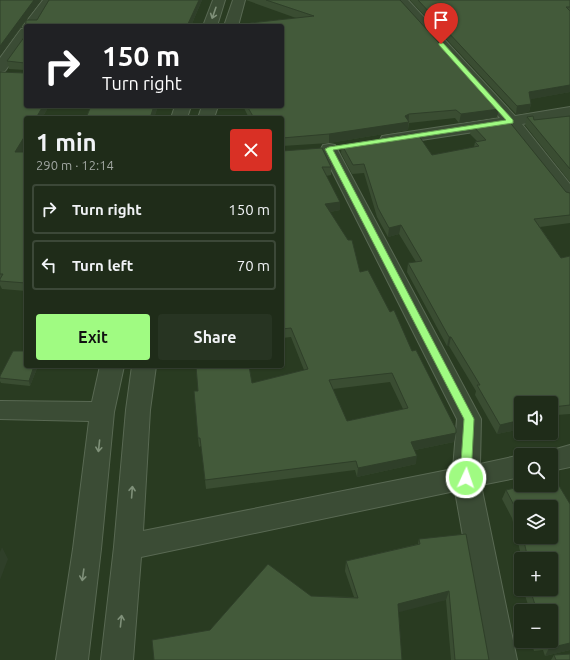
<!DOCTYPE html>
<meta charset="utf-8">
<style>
:root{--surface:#1f2c19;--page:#273422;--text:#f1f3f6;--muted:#a1a7a2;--line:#3c4838;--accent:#a0fb82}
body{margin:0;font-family:Ubuntu,sans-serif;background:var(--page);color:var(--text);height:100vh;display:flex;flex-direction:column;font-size:15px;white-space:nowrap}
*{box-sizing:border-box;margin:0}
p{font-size:13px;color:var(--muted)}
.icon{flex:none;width:22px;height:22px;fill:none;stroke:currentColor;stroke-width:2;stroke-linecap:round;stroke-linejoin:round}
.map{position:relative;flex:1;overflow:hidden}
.details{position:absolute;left:24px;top:116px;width:260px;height:252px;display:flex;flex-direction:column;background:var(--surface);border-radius:4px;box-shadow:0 1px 3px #0004,0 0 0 1px var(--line)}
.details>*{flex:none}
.top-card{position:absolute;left:24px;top:24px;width:260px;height:84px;border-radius:4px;box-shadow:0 1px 3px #0004,0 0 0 1px var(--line);background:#202124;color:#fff;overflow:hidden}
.buttons{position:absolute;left:514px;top:396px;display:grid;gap:8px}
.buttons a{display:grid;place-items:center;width:44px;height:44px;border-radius:4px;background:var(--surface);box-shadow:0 1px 3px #0004,0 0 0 1px var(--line);font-size:20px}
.pin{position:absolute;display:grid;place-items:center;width:34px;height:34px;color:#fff;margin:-41px -17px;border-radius:50% 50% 50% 0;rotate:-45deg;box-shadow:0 0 4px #0007}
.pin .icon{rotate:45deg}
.me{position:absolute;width:44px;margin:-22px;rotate:3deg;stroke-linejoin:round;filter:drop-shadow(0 0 3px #0008)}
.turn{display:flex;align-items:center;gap:14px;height:84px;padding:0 12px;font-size:18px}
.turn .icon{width:52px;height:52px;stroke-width:2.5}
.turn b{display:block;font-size:28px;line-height:34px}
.round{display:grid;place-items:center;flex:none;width:42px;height:42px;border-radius:4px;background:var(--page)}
.headline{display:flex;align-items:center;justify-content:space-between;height:68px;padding:0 12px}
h1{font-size:24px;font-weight:700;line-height:30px}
.button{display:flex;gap:8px;margin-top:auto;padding:8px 12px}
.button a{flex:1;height:46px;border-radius:4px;background:var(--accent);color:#111;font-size:16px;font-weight:700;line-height:46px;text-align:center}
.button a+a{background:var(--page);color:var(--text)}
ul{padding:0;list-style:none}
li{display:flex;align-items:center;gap:12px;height:50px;margin:0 8px 6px;padding:0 4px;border:2px solid var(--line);border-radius:4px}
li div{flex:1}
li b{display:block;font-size:15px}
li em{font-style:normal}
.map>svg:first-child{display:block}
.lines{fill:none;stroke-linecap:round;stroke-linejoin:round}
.minor-casing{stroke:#596953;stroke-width:2}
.minor{fill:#3b4c35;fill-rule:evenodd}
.wall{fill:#3a4d32;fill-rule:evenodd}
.shaded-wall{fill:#2f3f29}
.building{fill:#435a3a;stroke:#2f3f29;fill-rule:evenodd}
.oneway{stroke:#7f9079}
.route{fill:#a0fb82;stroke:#68a354}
</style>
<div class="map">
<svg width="570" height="660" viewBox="0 0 570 660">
<rect width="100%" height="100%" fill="#293b21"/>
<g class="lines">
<!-- minor casing -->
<g class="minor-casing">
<g id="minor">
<polygon points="43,0 55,0 37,26 26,26 26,42 5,71 0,72 0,58 21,29 25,28 23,26"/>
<polygon points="213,0 225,0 217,26 203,26"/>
<polygon points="233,0 245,0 238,26 224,26"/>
<polygon points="395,0 408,0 515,116 570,107 570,117 522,124 570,184 570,201 564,200 507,127 388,145 382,144 380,140 382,136 388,135 500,118"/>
<polygon points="175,106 191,106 187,118 171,118"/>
<polygon points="202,106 218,106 214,118 198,118"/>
<polygon points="329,144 335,145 337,149 481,419 480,464 521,455 521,477 481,485 517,660 485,660 455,491 141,557 133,660 101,660 114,547 126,410 132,366 156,366 150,410 143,531 453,469 457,419 321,149 323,145"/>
<polygon points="100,366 124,366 114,412 101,549 88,660 56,660 73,549 89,421 0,419 0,401 92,402"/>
<polygon points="570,445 570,467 551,471 551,455 541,455 542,453"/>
</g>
</g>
<!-- minor -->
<use href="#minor" class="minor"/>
</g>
<!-- wall -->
<g class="wall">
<polygon points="0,0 41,0 26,20 37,20 49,0 202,0 191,26 26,26 26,106 49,106 42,118 26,118 26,146 22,152 26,152 26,291 2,289 0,285 0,72 25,73 25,70 9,69 7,61 25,36 26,21 0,55"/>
<polygon points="246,0 400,0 499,109 497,117 459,123 455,118 409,123 408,130 329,143 282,146 282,118 249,118 243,106 282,106 282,26 250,26 250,23 296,18"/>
<polygon points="410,0 570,0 570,92 530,99 531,104 529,112 516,114"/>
<polygon points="68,106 158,106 154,118 86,118 91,107"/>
<polygon points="570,116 570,182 525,125 527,117 534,120"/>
<polygon points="472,125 566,192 570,193 570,223 540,227 561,258 570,256 570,414 556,415 553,422 497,434 475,395 476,391 449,346 447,346 407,272 408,263 416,262 399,234 388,237 377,217 364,173 352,174 341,153 342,145 432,155 474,147 475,142 477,141 470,134"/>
<path d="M282 151 331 167V175L326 176 340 210 330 212 360 272 454 442 415 450 416 464 357 477 355 470 206 489 201 446 199 447 198 438V391L252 383 304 370 291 337 282 338ZM390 382 403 409 347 421 333 389Z"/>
<polygon points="26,366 38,366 30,386 1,383 0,381 0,376"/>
<path d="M555 479 570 504V650L545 656 543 650 534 651 531 641H551V611H530L523 589H551V559H522L512 518 502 499 506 490 528 485H551V480ZM521 507H551V537H521Z"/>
<polygon points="419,539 489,660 451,660 446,600 210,630 311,596 354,597 345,571 346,561 418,544"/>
<polygon points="521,570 521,582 519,575"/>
<polygon points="554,655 570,660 551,660"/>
</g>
<!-- shaded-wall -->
<g class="shaded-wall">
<polygon points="34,0 41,0 0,55 0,46"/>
<polygon points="199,0 202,0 191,26 187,26"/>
<polygon points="570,85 570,92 527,100 529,92"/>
<polygon points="531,104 529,112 516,114 517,106"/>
<polygon points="43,106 49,106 42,118 36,118"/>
<polygon points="154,106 158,106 154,118 150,118"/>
<polygon points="499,109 497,117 459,123 461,114"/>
<polygon points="409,114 408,130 329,143 329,134"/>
<polygon points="26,134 26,146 18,160 15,152"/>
<polygon points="340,202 340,210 325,213 325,204"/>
<polygon points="401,225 399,234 388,237 389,228"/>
<polygon points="449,337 451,337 449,346 447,346"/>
<polygon points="34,366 38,366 30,386 29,381"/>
<polygon points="557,413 553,422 551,422 551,414"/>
<polygon points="521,420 521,429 497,434 500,425"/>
<polygon points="456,433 454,442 410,451 411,442"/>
<polygon points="417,456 416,464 357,477 358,468"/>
<polygon points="2,547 8,559 0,580 0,552"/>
<polygon points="449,591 446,600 396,613 398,604"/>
<polygon points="570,643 570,650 545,656 549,648"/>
</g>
<!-- building -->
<g class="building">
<polygon points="0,0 34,0 0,46"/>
<polygon points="49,0 199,0 187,26 26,26 26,106 43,106 36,118 26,118 26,134 15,152 26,152 26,283 0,281 0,279 3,274 0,274 0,72 25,73 25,63 7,61 25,36 26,20 37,20"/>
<polygon points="266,0 400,0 499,109 461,114 456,110 409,114 405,116 409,122 329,134 282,138 282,118 254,118 247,106 282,106 282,26 252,26 250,23 314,16"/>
<polygon points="418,0 570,0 570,7 566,7 570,11 570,85 529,92 531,104 517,106"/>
<polygon points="91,106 154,106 150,118 86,118"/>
<polygon points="533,116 534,120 570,116 570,169 527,117"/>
<polygon points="508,120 566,192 570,193 570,215 534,219 561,258 570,256 570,405 553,407 557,413 551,414 551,403 521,403 521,420 500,425 477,385 480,385 451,337 449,337 408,263 422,261 401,225 389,228 378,208 364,164 353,165 342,145 417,133 432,155 479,146 475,142 486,140 472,125"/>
<path d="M322 148 331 167H322L340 202 325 204 348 240H352L360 272 368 270 390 312 394 310 412 351 416 350 456 429V433L411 442 417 456 358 468 356 461 205 480 200 438H198L194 391H198L196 366H249L252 383 308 369 291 328 282 329V151ZM392 373 408 408 347 421 329 380Z"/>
<polygon points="13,351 26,351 26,366 34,366 29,381 0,378 0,376"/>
<polygon points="555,479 570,504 570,643 549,648 548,642 538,643 537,641 551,641 551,611 537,611 530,589 551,589 551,559 528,559 523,537 551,537 551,507 521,507 521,530 516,509 506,490 528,485 551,485 551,480"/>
<polygon points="466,534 489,660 455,660 449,591 398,604 402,660 154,660 152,640 210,630 268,564 311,596 358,598 346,561 420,544 419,539"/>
<polygon points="570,654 570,660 556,660 554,655"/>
</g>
<!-- one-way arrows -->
<defs><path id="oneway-shaft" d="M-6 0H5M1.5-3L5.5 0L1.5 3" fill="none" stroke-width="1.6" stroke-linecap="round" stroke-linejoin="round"/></defs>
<g class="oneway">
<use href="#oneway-shaft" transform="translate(214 13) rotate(109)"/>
<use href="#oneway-shaft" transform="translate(99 446) rotate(96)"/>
<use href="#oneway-shaft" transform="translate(132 492) rotate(-86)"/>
<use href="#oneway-shaft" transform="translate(83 575) rotate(98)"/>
<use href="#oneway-shaft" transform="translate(121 621) rotate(-84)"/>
</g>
<!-- route -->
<polygon class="route" points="439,43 443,43 513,120 513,123 333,150 474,419 471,478 470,481 462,481 460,478 464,419 325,149 329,147 506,120 439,45"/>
</svg>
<div class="buttons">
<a><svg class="icon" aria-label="sound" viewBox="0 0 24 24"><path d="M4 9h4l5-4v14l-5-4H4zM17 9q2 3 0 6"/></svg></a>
<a><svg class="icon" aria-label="search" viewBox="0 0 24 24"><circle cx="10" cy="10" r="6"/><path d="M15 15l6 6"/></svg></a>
<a><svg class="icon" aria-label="layers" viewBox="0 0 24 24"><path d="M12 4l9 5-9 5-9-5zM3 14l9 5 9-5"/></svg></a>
<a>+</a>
<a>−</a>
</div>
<div class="pin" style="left:441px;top:44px;background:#d93025"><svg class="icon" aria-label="arrive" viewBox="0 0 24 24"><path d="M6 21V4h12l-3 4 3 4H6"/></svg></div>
<svg class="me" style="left:466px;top:478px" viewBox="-20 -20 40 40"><circle r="17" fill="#a0fb82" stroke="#fff" stroke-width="3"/><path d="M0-11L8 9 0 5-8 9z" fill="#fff"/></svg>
<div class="top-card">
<div class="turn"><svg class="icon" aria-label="right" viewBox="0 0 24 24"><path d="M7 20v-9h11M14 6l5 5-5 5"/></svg><div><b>150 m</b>Turn right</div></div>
</div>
<section class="details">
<div class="headline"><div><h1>1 min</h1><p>290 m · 12:14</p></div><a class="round" style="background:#d93025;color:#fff"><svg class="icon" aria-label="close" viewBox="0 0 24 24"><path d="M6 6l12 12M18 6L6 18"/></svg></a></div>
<ul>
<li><svg class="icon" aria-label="right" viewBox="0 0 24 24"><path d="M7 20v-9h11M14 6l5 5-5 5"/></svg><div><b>Turn right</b></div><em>150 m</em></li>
<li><svg class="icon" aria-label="left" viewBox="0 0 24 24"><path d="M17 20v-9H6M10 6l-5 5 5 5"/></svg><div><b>Turn left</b></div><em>70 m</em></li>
</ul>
<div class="button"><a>Exit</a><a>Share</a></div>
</section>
</div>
